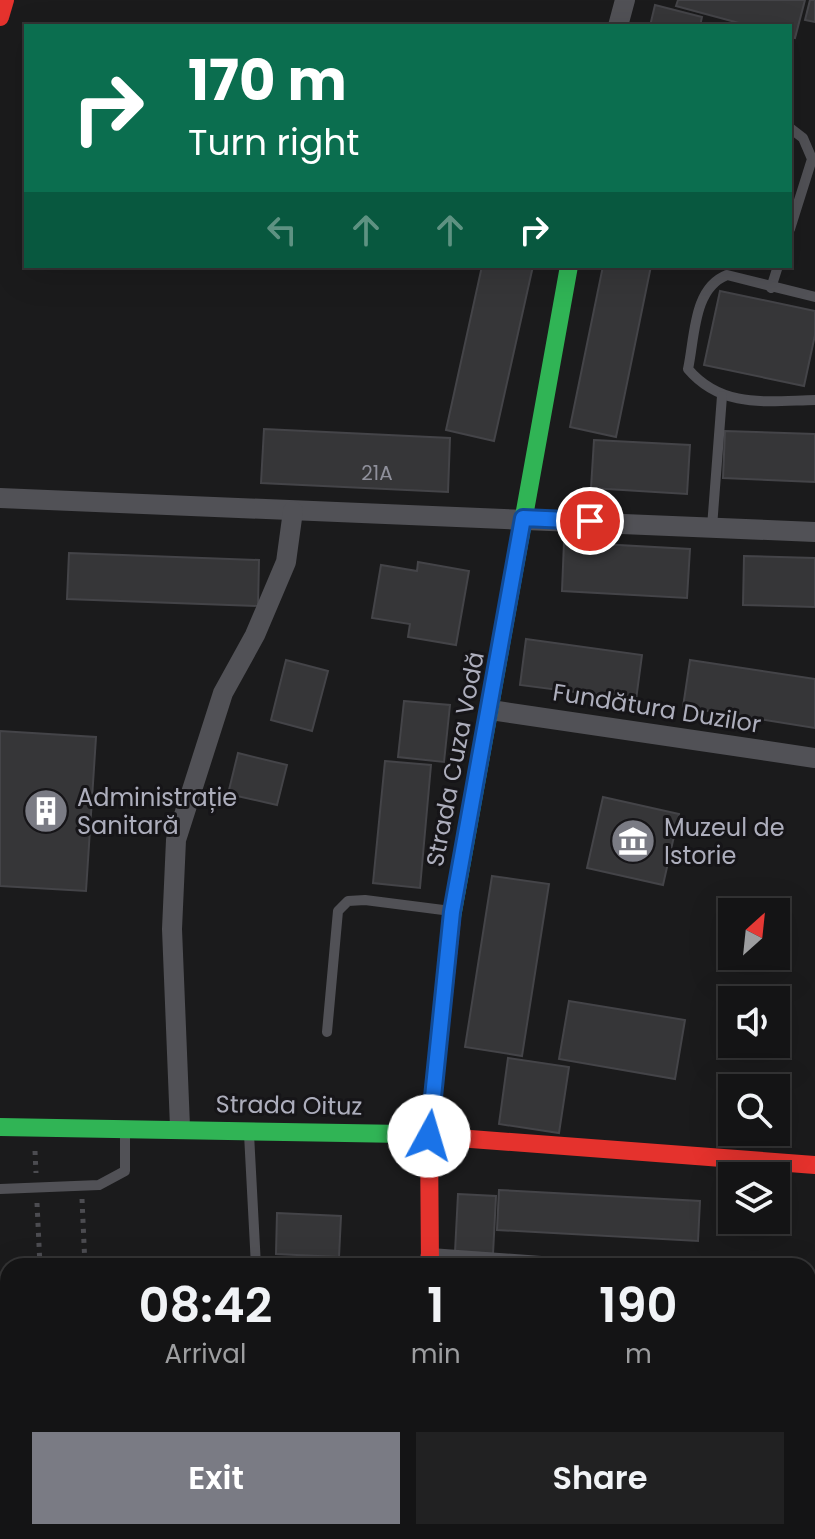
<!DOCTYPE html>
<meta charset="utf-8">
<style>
:root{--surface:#141415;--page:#212122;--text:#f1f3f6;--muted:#9d9ea0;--line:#333334;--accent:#7a7b84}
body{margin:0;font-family:Poppins,sans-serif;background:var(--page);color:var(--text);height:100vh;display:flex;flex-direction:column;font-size:30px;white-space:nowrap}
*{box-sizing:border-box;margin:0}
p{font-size:26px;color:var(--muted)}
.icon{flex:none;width:44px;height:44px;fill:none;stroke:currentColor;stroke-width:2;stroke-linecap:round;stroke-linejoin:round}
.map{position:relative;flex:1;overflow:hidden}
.panel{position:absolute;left:0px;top:1258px;width:816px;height:282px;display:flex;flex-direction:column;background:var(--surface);border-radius:24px 24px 0 0;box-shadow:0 8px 32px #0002,0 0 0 2px var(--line)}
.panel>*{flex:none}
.top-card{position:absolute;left:24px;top:24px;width:768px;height:244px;border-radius:0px;box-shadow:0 8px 32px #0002,0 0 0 2px var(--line);background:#0b6e4f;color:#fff;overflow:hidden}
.needle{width:52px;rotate:27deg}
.fabs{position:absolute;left:718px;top:898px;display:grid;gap:16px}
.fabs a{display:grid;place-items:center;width:72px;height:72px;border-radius:0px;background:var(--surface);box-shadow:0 8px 32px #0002,0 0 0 2px var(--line);font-size:40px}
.pin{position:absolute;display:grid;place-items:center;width:68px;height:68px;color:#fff;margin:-34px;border:4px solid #fff;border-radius:50%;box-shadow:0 2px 8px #0007}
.me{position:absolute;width:88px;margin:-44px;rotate:6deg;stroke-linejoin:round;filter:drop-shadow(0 0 6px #0008)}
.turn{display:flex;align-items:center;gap:28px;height:168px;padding:0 32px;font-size:36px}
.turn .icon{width:104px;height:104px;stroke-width:2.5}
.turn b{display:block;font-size:56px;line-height:68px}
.lanes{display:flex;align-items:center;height:76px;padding:0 32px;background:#0003;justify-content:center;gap:40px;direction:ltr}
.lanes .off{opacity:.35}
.eta{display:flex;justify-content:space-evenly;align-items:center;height:136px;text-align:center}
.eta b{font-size:48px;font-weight:600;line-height:56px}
.action{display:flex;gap:16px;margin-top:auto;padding:16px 32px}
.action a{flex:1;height:92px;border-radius:0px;background:var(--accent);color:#fff;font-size:32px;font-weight:600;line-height:92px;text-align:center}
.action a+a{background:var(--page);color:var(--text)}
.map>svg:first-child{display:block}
.building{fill:#363638;stroke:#444448;stroke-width:2}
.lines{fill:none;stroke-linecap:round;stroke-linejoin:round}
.path{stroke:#4c4c51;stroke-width:5;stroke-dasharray:4 6;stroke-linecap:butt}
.lane{stroke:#515156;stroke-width:10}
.street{stroke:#515156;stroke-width:20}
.fast{stroke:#30b455;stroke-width:18}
.jam{stroke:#e5322d;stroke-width:18}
.route-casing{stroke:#114b97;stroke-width:20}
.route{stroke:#1a73e8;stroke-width:14}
.labels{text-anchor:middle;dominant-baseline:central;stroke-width:6;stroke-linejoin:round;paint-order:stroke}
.number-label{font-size:20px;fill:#8f909b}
.street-label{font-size:24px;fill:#adaebc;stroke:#161518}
.poi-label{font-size:24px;fill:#adaebc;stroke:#161518;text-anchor:start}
</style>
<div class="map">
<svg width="815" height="1539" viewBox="0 0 815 1539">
<rect width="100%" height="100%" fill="#1b1b1c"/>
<!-- building -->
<g class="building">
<polygon points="678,0 805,0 795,38 790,37 790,26 750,26 676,6"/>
<polygon points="810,0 815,0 815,22 805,20"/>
<polygon points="655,5 702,17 700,26 650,26"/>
<polygon points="482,266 533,266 494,441 446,430"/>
<polygon points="603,266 651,266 616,437 570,427"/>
<polygon points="720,291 815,311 815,335 804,386 704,365"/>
<polygon points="264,429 450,438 448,492 261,483"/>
<polygon points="725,431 815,434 815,482 723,478"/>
<polygon points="594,440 690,445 687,494 591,488"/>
<polygon points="564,542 690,549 687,598 562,591"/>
<polygon points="69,553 259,560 258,606 67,599"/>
<polygon points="744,556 815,558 815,607 743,605"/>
<polygon points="418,562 469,571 456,645 408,637 410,624 372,618 381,565 417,571"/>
<polygon points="526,639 642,655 636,700 520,685"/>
<polygon points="286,660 328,671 312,731 271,720"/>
<polygon points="690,660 815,679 815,728 683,707"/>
<polygon points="404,701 450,705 444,762 398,757"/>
<polygon points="0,731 96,737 86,891 0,886"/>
<polygon points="238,753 287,765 277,805 228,794"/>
<polygon points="385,761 431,765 420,888 373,883"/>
<polygon points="603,797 679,814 663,885 587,868"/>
<polygon points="492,876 549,884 522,1056 465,1047"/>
<polygon points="569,1001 685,1020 675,1079 559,1059"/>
<polygon points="508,1058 569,1067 559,1133 499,1124"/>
<polygon points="499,1190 700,1201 698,1241 497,1230"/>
<polygon points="458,1194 496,1196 493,1254 455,1252"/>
<polygon points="277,1213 341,1216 339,1257 276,1254"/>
<polygon points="314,1261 358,1262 358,1266 314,1266"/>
<polygon points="808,1293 815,1294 815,1320 808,1319"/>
<polygon points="808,1319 815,1320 815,1366 808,1365"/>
<rect x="342" y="1532" width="43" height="7"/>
</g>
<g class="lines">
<!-- path -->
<g class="path">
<polyline points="35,1151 36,1173"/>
<polyline points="82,1199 85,1266"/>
<polyline points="37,1203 40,1266"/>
</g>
<!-- lane -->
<g class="lane">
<polyline points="790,128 803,138 812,159 790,229"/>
<polyline points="771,288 778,266"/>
<path d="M815 297 727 275C693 288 695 337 688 369 722 409 767 401 815 400"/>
<polyline points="712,527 722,396"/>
<polyline points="327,1032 338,911 348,901 365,900 451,911"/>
<polyline points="249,1134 256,1266"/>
<polyline points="0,1189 99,1185 125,1171 125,1130"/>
</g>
<!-- street -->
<g class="street">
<polyline points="618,26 625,0"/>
<polyline points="0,498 815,532"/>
<polyline points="491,710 815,758"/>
<polyline points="180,1127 172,929 176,840 223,693 255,635 286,562 293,511"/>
<polyline points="430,1258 541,1266"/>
<polyline points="808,1398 815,1398"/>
<polyline points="11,1532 12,1539"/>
<polyline points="99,1532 99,1539"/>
<polyline points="455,1532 456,1539"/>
<polyline points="704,1539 705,1532"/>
</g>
<!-- fast -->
<g class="fast">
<polyline points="452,917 569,266"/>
<polyline points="0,1127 405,1134"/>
</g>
<!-- jam -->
<g class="jam">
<polyline points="0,17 5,0"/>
<polyline points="405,1134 815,1165"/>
<polyline points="430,1266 429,1136 452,917"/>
</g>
</g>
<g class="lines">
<!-- route casing -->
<g class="route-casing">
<polyline id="route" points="429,1136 452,912 523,518 590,521"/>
</g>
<!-- route -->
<use href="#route" class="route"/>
</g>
<!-- icons -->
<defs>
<g id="building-disc" transform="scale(2.3)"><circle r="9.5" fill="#7a7b84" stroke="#161518"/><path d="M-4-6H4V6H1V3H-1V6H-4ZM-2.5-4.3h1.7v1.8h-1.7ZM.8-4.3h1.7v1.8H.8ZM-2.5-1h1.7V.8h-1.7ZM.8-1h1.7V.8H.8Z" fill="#fff"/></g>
<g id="museum-disc" transform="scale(2.3)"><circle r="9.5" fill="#7a7b84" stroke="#161518"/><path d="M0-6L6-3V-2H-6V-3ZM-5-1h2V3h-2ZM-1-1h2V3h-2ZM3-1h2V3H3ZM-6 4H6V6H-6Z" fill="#fff"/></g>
</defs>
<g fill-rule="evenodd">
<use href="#building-disc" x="46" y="811"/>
<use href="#museum-disc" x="633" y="841"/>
</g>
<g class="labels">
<!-- number labels -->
<g class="number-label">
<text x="377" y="473">21A</text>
</g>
<!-- street labels -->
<g class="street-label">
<text transform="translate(657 708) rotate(9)">Fundătura Duzilor</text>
<text transform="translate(455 759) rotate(-79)">Strada Cuza Vodă</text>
<text transform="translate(289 1105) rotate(1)">Strada Oituz</text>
</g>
<!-- poi labels -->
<g class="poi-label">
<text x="77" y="797">Administrație<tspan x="77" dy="28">Sanitară</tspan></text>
<text x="664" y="827">Muzeul de<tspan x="664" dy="28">Istorie</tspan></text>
</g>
</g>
</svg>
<div class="fabs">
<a><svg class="needle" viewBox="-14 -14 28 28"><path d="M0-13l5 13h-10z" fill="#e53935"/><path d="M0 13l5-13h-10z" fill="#9d9ea0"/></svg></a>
<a><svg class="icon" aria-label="sound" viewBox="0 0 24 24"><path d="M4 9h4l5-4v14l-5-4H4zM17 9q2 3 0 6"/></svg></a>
<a><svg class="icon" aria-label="search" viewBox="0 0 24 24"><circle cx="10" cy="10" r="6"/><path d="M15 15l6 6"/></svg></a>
<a><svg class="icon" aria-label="layers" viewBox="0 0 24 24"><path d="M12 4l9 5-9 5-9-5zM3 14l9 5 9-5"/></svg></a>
</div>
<div class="pin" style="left:590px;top:521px;background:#d93025"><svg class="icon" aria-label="arrive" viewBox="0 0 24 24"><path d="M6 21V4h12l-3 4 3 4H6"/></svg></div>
<svg class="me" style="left:429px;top:1136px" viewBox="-20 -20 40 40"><circle r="19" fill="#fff"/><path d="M0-13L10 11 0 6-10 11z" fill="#1a73e8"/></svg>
<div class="top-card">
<div class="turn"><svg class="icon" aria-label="right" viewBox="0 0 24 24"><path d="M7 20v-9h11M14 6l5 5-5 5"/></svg><div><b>170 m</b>Turn right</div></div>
<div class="lanes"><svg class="icon off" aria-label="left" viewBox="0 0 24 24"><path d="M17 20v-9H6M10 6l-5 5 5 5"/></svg><svg class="icon off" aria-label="ahead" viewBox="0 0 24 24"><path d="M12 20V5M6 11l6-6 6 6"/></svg><svg class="icon off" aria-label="ahead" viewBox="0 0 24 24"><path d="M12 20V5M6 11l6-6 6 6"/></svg><svg class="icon" aria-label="right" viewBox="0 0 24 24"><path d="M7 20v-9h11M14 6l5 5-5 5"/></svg></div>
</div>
<section class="panel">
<div class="eta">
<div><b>08:42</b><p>Arrival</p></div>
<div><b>1</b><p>min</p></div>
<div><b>190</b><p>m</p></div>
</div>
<div class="action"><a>Exit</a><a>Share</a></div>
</section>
</div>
